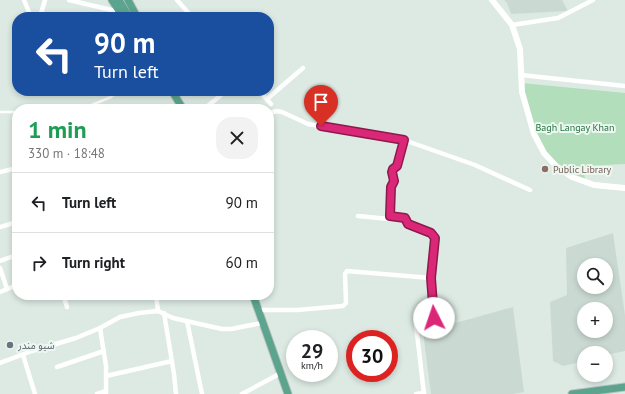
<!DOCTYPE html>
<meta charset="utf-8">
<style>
:root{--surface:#fff;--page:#f2f2f2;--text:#202124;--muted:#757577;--line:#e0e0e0}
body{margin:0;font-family:"PT Sans","Noto Sans Arabic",sans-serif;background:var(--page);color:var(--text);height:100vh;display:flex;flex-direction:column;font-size:15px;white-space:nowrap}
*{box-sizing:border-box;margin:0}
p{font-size:13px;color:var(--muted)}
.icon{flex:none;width:22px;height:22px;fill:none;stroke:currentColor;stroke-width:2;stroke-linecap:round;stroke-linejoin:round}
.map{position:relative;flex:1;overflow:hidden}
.sheet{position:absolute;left:12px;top:104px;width:262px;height:196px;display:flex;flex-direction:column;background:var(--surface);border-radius:16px;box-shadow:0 2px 6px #0003}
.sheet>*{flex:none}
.guide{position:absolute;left:12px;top:12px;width:262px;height:84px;border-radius:16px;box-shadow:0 2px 6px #0003;background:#1a4fa0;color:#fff;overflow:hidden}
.buttons{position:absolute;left:577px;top:258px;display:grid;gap:8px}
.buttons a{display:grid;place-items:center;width:36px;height:36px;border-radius:50%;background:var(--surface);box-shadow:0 2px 6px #0003;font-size:20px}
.speed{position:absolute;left:286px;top:330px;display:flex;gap:8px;font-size:20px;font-weight:700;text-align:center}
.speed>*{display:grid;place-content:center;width:52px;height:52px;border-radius:50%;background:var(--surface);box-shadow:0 2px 6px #0003;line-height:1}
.speed small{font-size:10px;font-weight:400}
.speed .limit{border:6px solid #d22;background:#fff;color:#111}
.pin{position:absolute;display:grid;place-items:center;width:34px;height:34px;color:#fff;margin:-41px -17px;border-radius:50% 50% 50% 0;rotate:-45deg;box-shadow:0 0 4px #0007}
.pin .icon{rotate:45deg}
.me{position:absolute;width:44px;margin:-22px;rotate:356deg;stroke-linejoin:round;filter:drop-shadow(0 0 3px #0008)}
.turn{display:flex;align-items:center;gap:14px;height:84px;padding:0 16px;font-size:18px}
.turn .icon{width:52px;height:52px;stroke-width:2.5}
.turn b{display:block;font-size:28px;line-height:34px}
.round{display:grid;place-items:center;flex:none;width:42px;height:42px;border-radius:16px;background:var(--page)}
.summary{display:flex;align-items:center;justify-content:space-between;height:68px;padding:0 16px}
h1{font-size:24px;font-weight:800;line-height:30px;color:#1e9e55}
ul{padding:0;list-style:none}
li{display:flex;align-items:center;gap:12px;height:60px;padding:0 16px;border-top:1px solid var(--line)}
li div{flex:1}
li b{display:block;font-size:15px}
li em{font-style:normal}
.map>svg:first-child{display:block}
.built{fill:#cadad2;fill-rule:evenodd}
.green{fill:#b2debb}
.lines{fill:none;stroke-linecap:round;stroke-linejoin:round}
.primary-casing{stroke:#bbc4c1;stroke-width:9}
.service{stroke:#fff;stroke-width:2.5}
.minor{stroke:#fff;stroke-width:4.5}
.tertiary{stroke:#fff;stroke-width:6}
.primary{stroke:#5ca48d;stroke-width:7}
.route-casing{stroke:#8e194d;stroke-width:10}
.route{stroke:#db2777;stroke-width:7}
.education-dot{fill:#8d6e63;stroke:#ecf7f1;stroke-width:1.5}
.worship-dot{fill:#6b7280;stroke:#ecf7f1;stroke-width:1.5}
.labels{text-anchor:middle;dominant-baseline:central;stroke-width:4;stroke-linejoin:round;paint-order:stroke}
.park-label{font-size:10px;fill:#24743e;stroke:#ecf7f1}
.education-label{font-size:10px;fill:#785e54;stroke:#ecf7f1;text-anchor:start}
.worship-label{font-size:10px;fill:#5b616d;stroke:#ecf7f1;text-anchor:start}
</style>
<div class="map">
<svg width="625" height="394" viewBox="0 0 625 394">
<rect width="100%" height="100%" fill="#dceae3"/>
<!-- built -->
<g class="built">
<polygon points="504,0 562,0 568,11 511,14 507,3"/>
<path d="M613 233 625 315V351L606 355V353H584V361L563 366 553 361 550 302 567 295 566 248ZM584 265H606V287H584ZM584 309H606V331H584Z"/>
<polygon points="513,307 524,392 513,394 431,394 423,332"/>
</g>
<!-- green -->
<polygon class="green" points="521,83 625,93 625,164 584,166 585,182 550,160 534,134"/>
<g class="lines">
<!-- primary casing -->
<g class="primary-casing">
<g id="primary">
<polyline points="112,0 123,17"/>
<polyline points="119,0 129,17"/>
<polyline points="128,0 137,17"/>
<polyline points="172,91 183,109"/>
<polyline points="253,295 288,394"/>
<polyline points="572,394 625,387"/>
</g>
</g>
<!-- service -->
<g class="service">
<polyline points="82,109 111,97 120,91"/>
<polyline points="0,112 17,112"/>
</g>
<!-- minor -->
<g class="minor">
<polyline points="24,0 31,17"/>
<polyline points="69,0 120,12"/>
<polyline points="177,0 192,17"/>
<polyline points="40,17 45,0"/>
<polyline points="512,25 558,18 593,0"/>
<polyline points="521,75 625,86"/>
<polyline points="259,91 271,104"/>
<polyline points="267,99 303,68"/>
<polyline points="204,109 226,91"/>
<polyline points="269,113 277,111 282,112 308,124 404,140 475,165 530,190"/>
<polyline points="0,172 17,168"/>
<polyline points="358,216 389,219 390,216 405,218 408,224 431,233 435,238 431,278 434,318 432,320 419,323 416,325 424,394"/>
<polyline points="390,216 391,187 393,181 392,172 393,169 397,166 404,140"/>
<polyline points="0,227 17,222"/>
<polyline points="0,261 17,255"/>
<polyline points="0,268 7,289"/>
<polyline points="0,292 17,285"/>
<polyline points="63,295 67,307"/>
<polyline points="156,295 158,311"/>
<polyline points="258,310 297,310 343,306 346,303 345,274 347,271 431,278"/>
<polyline points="164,313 174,374 176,394"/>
<polyline points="187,321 202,394"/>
<polyline points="100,328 106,366 106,394"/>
<polyline points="23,355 35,394"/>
<polyline points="0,363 32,351 76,338 100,328 120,317 139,313 158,311 173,318 222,329 231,329 262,323"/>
<polyline points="57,367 104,351"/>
<polyline points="106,376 172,361"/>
<polyline points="97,394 106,391"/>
<polyline points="242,394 281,373"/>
<polyline points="416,394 423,393"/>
</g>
<!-- tertiary -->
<polyline class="tertiary" points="492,0 512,25 520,49 522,92 534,134 544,153 556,166 572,177 594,185 625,188"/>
<!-- primary -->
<use href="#primary" class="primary"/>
</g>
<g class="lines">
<!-- route casing -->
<g class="route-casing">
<polyline id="route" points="321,126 404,140 397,166 393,169 392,172 394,181 391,187 390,216 405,218 408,224 431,233 435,238 431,278 434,318"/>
</g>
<!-- route -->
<use href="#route" class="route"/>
</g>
<!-- markers -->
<circle class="education-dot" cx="545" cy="169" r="4"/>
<circle class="worship-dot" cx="10" cy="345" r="4"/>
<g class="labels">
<!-- park labels -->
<g class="park-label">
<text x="575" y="127">Bagh Langay Khan</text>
</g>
<!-- education labels -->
<g class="education-label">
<text x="553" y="169">Public Library</text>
</g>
<!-- worship labels -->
<g class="worship-label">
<text x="18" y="345">شیو مندر</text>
</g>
</g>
</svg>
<div class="buttons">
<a><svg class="icon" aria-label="search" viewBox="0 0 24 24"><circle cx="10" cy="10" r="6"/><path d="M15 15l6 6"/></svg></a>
<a>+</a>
<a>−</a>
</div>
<div class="speed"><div>29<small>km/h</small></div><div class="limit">30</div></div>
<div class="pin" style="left:321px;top:126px;background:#d93025"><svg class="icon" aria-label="arrive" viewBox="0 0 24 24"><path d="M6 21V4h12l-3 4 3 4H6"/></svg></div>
<svg class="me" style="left:434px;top:318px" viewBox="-20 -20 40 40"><circle r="19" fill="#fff"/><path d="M0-13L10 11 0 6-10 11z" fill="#db2777"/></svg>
<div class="guide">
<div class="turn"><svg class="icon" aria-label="left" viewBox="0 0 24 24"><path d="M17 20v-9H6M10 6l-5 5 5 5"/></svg><div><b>90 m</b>Turn left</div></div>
</div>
<section class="sheet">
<div class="summary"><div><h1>1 min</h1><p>330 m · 18:48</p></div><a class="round"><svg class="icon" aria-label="close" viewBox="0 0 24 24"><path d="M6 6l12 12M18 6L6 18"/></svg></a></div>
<ul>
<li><svg class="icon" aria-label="left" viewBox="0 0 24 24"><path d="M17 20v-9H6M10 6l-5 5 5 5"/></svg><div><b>Turn left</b></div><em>90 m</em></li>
<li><svg class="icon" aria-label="right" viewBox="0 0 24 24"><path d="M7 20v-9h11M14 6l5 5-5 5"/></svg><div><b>Turn right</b></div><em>60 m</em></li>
</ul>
</section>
</div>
